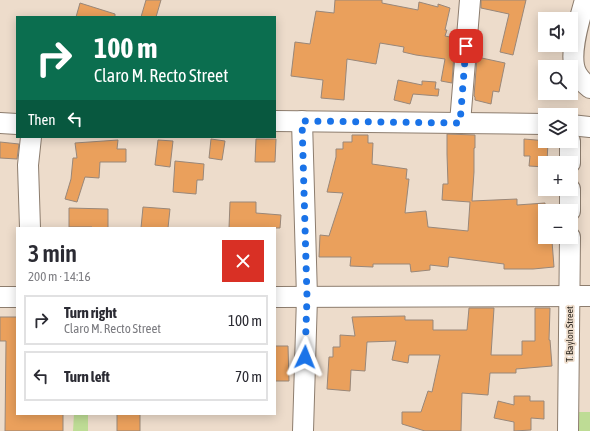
<!DOCTYPE html>
<meta charset="utf-8">
<style>
:root{--surface:#fff;--page:#f2f2f3;--text:#2b2b33;--muted:#7c7c81;--line:#e1e1e2}
body{margin:0;font-family:"Asap Condensed",sans-serif;background:var(--page);color:var(--text);height:100vh;display:flex;flex-direction:column;font-size:15px;white-space:nowrap}
*{box-sizing:border-box;margin:0}
p{font-size:13px;color:var(--muted)}
.icon{flex:none;width:22px;height:22px;fill:none;stroke:currentColor;stroke-width:2;stroke-linecap:round;stroke-linejoin:round}
.map{position:relative;flex:1;overflow:hidden}
.drawer{position:absolute;left:16px;top:227px;width:260px;height:188px;display:flex;flex-direction:column;background:var(--surface);border-radius:0px;box-shadow:0 2px 10px #0003}
.drawer>*{flex:none}
.top-card{position:absolute;left:16px;top:16px;width:260px;height:122px;border-radius:0px;box-shadow:0 2px 10px #0003;background:#0b6e4f;color:#fff;overflow:hidden}
.fabs{position:absolute;left:538px;top:12px;display:grid;gap:8px}
.fabs a{display:grid;place-items:center;width:40px;height:40px;border-radius:0px;background:var(--surface);box-shadow:0 2px 10px #0003;font-size:20px}
.pin{position:absolute;display:grid;place-items:center;width:34px;height:34px;color:#fff;margin:-17px;border-radius:8px;box-shadow:0 2px 6px #0006}
.me{position:absolute;width:44px;margin:-22px;rotate:2deg;stroke-linejoin:round;filter:drop-shadow(0 0 3px #0008)}
.turn{display:flex;align-items:center;gap:14px;height:84px;padding:0 12px;font-size:18px}
.turn .icon{width:52px;height:52px;stroke-width:2.5}
.turn b{display:block;font-size:28px;line-height:34px}
.then{display:flex;align-items:center;height:38px;padding:0 12px;background:#0003;gap:8px;font-size:15px}
.round{display:grid;place-items:center;flex:none;width:42px;height:42px;border-radius:0px;background:var(--page)}
.overview{display:flex;align-items:center;justify-content:space-between;height:68px;padding:0 12px}
h1{font-size:24px;font-weight:600;line-height:30px}
ul{padding:0;list-style:none}
li{display:flex;align-items:center;gap:12px;height:50px;margin:0 8px 6px;padding:0 4px;border:2px solid var(--line);border-radius:0px}
li div{flex:1}
li b{display:block;font-size:15px}
li em{font-style:normal}
.map>svg:first-child{display:block}
.green{fill:#bedc95}
.building{fill:#eaa05c;stroke:#998779}
.lines{fill:none;stroke-linecap:round;stroke-linejoin:round}
.minor-casing{stroke:#8d7d6e;stroke-width:22}
.minor{stroke:#fff;stroke-width:20}
.route{stroke:#1a73e8;stroke-width:7;stroke-dasharray:0 12.6}
.labels{text-anchor:middle;dominant-baseline:central;stroke-width:3.5;stroke-linejoin:round;paint-order:stroke}
.street-label{font-size:10px;fill:#2e2821;stroke:#eddccb}
</style>
<div class="map">
<svg width="590" height="431" viewBox="0 0 590 431">
<rect width="100%" height="100%" fill="#eddccb"/>
<!-- green -->
<g class="green">
<rect x="577" y="412" width="13" height="19"/>
<polygon points="74,414 88,414 88,431 73,431"/>
</g>
<!-- building -->
<g class="building">
<polygon points="146,0 161,0 156,17 141,17"/>
<polygon points="335,0 382,0 382,3 418,10 419,2 438,7 438,4 450,8 445,30 447,30 445,36 455,38 452,83 441,81 445,59 416,55 403,52 404,47 380,43 376,64 347,59 344,100 321,98 323,80 291,76 295,42 310,44 316,11 334,13"/>
<polygon points="481,0 526,0 513,55 500,52 509,14 481,8"/>
<polygon points="80,3 115,14 115,17 76,17"/>
<polygon points="477,57 505,63 499,92 493,91 491,104 475,100 475,97 474,96"/>
<polygon points="398,80 422,85 422,81 436,82 435,89 439,89 438,96 413,94 410,104 394,100"/>
<polygon points="447,134 475,135 475,148 474,148 474,172 472,201 517,199 517,205 545,203 545,237 550,237 550,241 552,241 554,267 533,269 504,269 504,264 449,257 448,267 430,265 430,270 411,272 410,264 373,264 373,267 350,266 351,257 319,257 320,235 329,236 343,193 327,192 336,157 336,149 343,149 343,142 352,142 352,135 368,135 368,143 373,143 372,164 407,169 406,179 409,179 405,213 426,211 428,227 468,231 470,202 442,200 443,184 448,184 447,154"/>
<polygon points="211,139 225,141 222,160 209,158"/>
<polygon points="256,139 276,139 275,162 255,162"/>
<polygon points="524,139 548,141 547,163 545,163 545,167 529,166 530,156 524,156"/>
<polygon points="118,140 117,149 126,149 126,162 100,162 99,178 85,177 77,202 65,199 71,179 73,158 77,158 75,143"/>
<polygon points="158,140 173,141 170,167 155,165"/>
<polygon points="0,142 19,144 17,159 0,158"/>
<polygon points="175,161 204,164 203,180 197,180 196,194 173,192"/>
<polygon points="230,202 256,202 256,213 281,215 280,228 229,228"/>
<polygon points="143,207 170,209 168,228 141,228"/>
<polygon points="69,208 108,209 108,228 92,228 92,227 69,227"/>
<polygon points="469,308 494,308 491,355 522,355 522,341 535,341 535,308 550,308 549,340 550,340 552,366 516,369 516,373 490,373 488,395 462,393 461,431 425,431 402,424 402,412 421,412 428,391 432,392 440,355 409,355 408,363 392,360 396,341 367,342 365,371 351,370 350,391 327,389 329,357 333,357 333,347 340,347 340,335 355,336 352,317 405,316 405,320 433,320 433,330 467,330"/>
<polygon points="0,317 17,317 17,414 63,414 63,431 5,431 6,341 0,341"/>
<polygon points="275,346 288,346 289,381 275,381"/>
<polygon points="514,396 530,396 530,401 544,401 544,419 531,418 531,430 514,431 514,422 494,418 498,401 514,405"/>
<rect x="117" y="414" width="23" height="17"/>
</g>
<g class="lines">
<!-- minor casing -->
<g class="minor-casing">
<g id="minor">
<path d="M585 0C580 18 567 57 577 74 580 79 585 84 590 88"/>
<polyline points="275,121 460,123 545,124"/>
<polyline points="302,121 307,297 303,431"/>
<polyline points="0,123 17,124"/>
<polyline points="460,123 470,0"/>
<polyline points="571,125 590,127"/>
<polyline points="570,163 570,141"/>
<polyline points="570,211 570,189"/>
<polyline points="30,228 28,165 31,137"/>
<polyline points="0,297 17,297"/>
<polyline points="275,297 590,296"/>
<polyline points="568,431 570,237"/>
</g>
</g>
<!-- minor -->
<use href="#minor" class="minor"/>
</g>
<g class="lines">
<!-- route -->
<polyline class="route" points="305,357 307,297 302,121 460,123 466,46"/>
</g>
<g class="labels">
<!-- street labels -->
<g class="street-label">
<text transform="translate(569 334) rotate(-90)">T. Baylon Street</text>
</g>
</g>
</svg>
<div class="fabs">
<a><svg class="icon" aria-label="sound" viewBox="0 0 24 24"><path d="M4 9h4l5-4v14l-5-4H4zM17 9q2 3 0 6"/></svg></a>
<a><svg class="icon" aria-label="search" viewBox="0 0 24 24"><circle cx="10" cy="10" r="6"/><path d="M15 15l6 6"/></svg></a>
<a><svg class="icon" aria-label="layers" viewBox="0 0 24 24"><path d="M12 4l9 5-9 5-9-5zM3 14l9 5 9-5"/></svg></a>
<a>+</a>
<a>−</a>
</div>
<div class="pin" style="left:466px;top:46px;background:#d93025"><svg class="icon" aria-label="arrive" viewBox="0 0 24 24"><path d="M6 21V4h12l-3 4 3 4H6"/></svg></div>
<svg class="me" style="left:305px;top:357px" viewBox="-20 -20 40 40"><path d="M0-17L14 15 0 8-14 15z" fill="#1a73e8" stroke="#fff" stroke-width="4"/></svg>
<div class="top-card">
<div class="turn"><svg class="icon" aria-label="right" viewBox="0 0 24 24"><path d="M7 20v-9h11M14 6l5 5-5 5"/></svg><div><b>100 m</b>Claro M. Recto Street</div></div>
<div class="then">Then<svg class="icon" aria-label="left" viewBox="0 0 24 24"><path d="M17 20v-9H6M10 6l-5 5 5 5"/></svg></div>
</div>
<section class="drawer">
<div class="overview"><div><h1>3 min</h1><p>200 m · 14:16</p></div><a class="round" style="background:#d93025;color:#fff"><svg class="icon" aria-label="close" viewBox="0 0 24 24"><path d="M6 6l12 12M18 6L6 18"/></svg></a></div>
<ul>
<li><svg class="icon" aria-label="right" viewBox="0 0 24 24"><path d="M7 20v-9h11M14 6l5 5-5 5"/></svg><div><b>Turn right</b><p>Claro M. Recto Street</p></div><em>100 m</em></li>
<li><svg class="icon" aria-label="left" viewBox="0 0 24 24"><path d="M17 20v-9H6M10 6l-5 5 5 5"/></svg><div><b>Turn left</b></div><em>70 m</em></li>
</ul>
</section>
</div>
